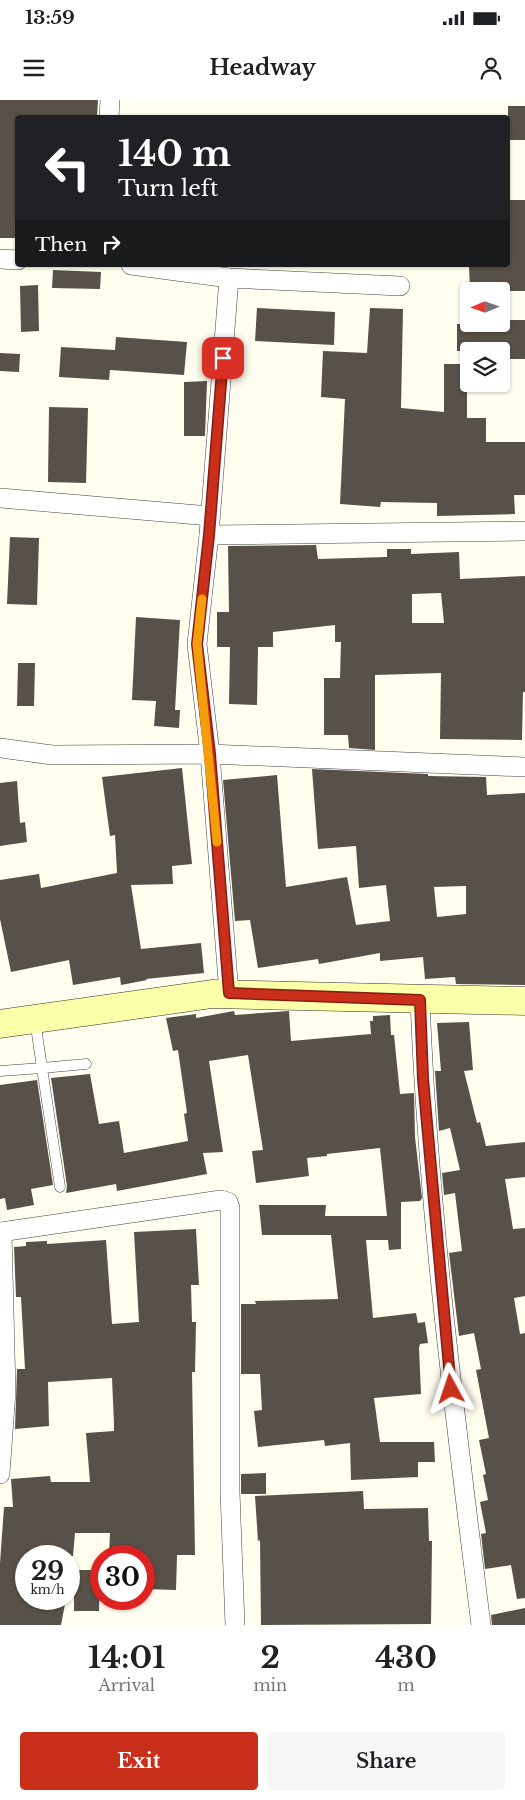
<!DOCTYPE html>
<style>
:root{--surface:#fff;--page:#f6f6f6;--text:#202124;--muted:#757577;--accent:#c92f1b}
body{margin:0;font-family:"Libre Baskerville",serif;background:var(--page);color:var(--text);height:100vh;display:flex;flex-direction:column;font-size:19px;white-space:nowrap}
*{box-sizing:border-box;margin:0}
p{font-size:16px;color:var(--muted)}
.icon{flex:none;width:28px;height:28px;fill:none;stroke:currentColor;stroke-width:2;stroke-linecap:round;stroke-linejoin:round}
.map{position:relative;height:1525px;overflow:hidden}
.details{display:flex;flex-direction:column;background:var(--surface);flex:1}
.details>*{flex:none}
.hud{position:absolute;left:15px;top:15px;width:495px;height:152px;border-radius:5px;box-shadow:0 1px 4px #0004;background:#202124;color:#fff;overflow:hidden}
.needle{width:32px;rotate:268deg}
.tools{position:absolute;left:460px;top:182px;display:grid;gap:10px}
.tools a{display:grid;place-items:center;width:50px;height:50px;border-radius:5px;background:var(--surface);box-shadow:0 1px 4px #0004;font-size:25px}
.speed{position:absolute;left:15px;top:1445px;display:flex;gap:10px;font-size:25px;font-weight:700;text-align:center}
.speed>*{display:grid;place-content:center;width:65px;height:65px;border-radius:50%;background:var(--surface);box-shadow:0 1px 4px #0004;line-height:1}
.speed small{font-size:12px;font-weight:400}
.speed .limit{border:8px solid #d22;background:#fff;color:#111}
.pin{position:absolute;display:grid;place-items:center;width:42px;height:42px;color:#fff;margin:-21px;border-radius:10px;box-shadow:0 2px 8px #0006}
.me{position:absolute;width:55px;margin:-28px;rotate:355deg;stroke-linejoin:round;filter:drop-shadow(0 0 4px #0008)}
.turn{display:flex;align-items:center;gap:18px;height:105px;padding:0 20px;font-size:22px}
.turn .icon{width:65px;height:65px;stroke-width:2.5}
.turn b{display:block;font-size:35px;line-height:42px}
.then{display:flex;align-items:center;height:48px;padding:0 20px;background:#0003;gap:10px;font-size:19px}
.eta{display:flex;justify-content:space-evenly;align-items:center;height:85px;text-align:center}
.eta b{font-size:30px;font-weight:800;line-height:35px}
.button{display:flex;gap:10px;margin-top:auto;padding:10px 20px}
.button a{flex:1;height:58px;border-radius:5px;background:var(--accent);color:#fff;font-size:20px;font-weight:800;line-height:58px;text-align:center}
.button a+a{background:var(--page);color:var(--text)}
.status{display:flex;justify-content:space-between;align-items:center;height:35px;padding:0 25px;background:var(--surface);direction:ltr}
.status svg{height:14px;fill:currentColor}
header{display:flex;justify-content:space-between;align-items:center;height:65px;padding:0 20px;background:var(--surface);font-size:22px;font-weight:800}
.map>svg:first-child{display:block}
.building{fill:#575149;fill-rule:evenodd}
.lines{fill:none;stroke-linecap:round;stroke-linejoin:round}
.lane-casing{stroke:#414141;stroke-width:11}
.street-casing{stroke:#414141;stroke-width:20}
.secondary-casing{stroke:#303030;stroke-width:29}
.lane{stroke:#fff;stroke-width:10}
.street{stroke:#fff;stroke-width:19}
.secondary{stroke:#fbffaa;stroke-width:28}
.route-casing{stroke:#831f12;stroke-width:12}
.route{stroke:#c92f1b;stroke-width:9}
.slow{stroke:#f59e0b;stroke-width:9}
</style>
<div class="status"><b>13:59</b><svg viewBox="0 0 49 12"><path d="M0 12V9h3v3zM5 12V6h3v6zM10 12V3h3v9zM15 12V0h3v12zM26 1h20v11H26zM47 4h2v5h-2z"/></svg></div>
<header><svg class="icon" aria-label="menu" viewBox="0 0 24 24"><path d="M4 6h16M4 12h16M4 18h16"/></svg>Headway<svg class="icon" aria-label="person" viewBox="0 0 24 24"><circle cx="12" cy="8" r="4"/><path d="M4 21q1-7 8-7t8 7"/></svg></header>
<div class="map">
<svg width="525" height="1525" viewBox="0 0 525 1525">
<rect width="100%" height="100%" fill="#fffeef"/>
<!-- building -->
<g class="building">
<polygon points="0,0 98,0 97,17 35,15 35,18 18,18 18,138 0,138"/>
<rect x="508" y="6" width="17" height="34"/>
<polygon points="508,100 525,100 525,191 470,191 469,166 508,165"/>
<polygon points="53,170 101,172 100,189 52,188"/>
<polygon points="38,185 39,231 21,232 20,186"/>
<polygon points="257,208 335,212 334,245 255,241"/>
<polygon points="370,208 403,209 401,308 444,312 444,264 467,264 467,318 486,318 486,342 525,342 525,395 514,395 515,414 437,416 437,403 381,402 380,407 340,404 345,299 321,297 323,251 367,253"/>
<polygon points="502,220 525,220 525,259 503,259 502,251 457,251 457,224 502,224"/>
<polygon points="116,237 187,242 184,275 110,270 109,280 59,277 61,247 115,250"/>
<polygon points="0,253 20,254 19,272 0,271"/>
<polygon points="207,281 205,336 184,336 184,282"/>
<polygon points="49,307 88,308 86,383 48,382"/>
<polygon points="10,437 39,438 37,505 7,504"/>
<path d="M316 445 318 459 387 457V449H411V454L459 452 460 479 525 476V592H523L522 640 440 639 441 573 375 575V650L349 648 348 635H324V578H340L341 542H335V525L273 532V547H258L257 605 229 604 230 547H217V512H229L228 446ZM441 493 444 523H412V494Z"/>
<polygon points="136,517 180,520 175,610 180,610 179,628 154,626 156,601 132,600"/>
<polygon points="18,563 35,563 34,606 17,606"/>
<polygon points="182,668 192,764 172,766 173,784 131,785 141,849 201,843 204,873 146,879 147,880 121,885 120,877 73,885 69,860 11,872 0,819 0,780 39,774 41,788 117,773 115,735 110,736 102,677"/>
<path d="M312 669 428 674V676L486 677 487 695 525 693V885L456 884 455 877 425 879 423 857 380 861V853L319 864 318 859 258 868 250 820 235 821 223 680 277 675 286 787 347 777 356 825 390 821 386 785 359 788 356 746 318 749ZM466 786V814L437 817 434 787Z"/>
<polygon points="17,681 20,723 25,722 27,742 0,746 0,683"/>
<polygon points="234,911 235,915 289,911 291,941 371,934 370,921 373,921 373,916 390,915 391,935 394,935 400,994 414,993 415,1037 422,1098 420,1101 401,1102 401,1149 389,1150 388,1140 366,1140 373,1218 416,1213 418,1223 425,1222 428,1243 420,1244 419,1248 421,1294 374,1298 380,1342 434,1342 435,1362 418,1362 418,1377 351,1380 350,1343 325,1346 324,1340 258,1347 254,1311 262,1310 260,1274 241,1274 241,1204 256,1204 255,1201 338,1199 331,1135 262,1135 259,1105 326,1105 325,1116 387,1116 380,1048 327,1054 327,1056 307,1058 309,1076 256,1083 252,1051 263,1050 248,955 209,961 223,1052 203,1053 207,1074 117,1091 116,1084 66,1093 67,1086 51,978 90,974 99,1024 119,1021 124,1053 188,1041 184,1014 187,1013 178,950 173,951 166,918 196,914 196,918"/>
<polygon points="469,922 473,970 464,971 477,1023 480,1022 486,1046 525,1042 525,1077 505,1079 513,1129 525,1128 525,1196 514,1198 520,1234 525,1233 525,1498 517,1499 511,1465 485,1469 481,1434 486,1433 480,1402 488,1400 483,1375 486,1374 479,1340 489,1338 476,1270 481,1269 474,1233 459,1236 449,1153 462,1151 455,1093 444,1095 442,1073 460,1070 450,1028 439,1031 435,971 441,971 437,923"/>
<polygon points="37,980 53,1085 31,1089 34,1105 7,1110 5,1098 0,1099 0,985"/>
<polygon points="196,1129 199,1185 191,1185 192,1222 196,1222 195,1272 192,1272 195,1455 177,1455 176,1490 144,1489 144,1456 109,1455 110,1433 75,1433 73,1456 26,1456 26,1499 66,1499 61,1525 0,1525 0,1463 4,1407 13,1407 11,1379 50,1376 51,1382 90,1382 86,1333 114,1331 114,1324 112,1278 48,1282 49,1326 15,1329 17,1269 25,1269 21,1197 16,1197 14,1147 26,1146 26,1142 47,1141 47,1144 106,1140 112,1224 139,1222 134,1132"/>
<polygon points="266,1373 266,1394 241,1394 241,1374"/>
<polygon points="363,1391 364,1409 428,1408 429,1441 432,1441 431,1524 261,1525 260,1440 258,1441 255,1396"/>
<polygon points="74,1470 100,1470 99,1511 74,1511"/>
<polygon points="525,1508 525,1525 492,1525 491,1515"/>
</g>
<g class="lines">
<!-- lane casing -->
<g class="lane-casing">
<g id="lane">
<polyline points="0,971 42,968 35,920"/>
<polyline points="60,1087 42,968 86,964"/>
</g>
</g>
<!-- street casing -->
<g class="street-casing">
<g id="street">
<polyline points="109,18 110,0"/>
<polyline points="0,159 18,160"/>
<polyline points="131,165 229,178 400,186"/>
<polyline points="0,398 210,416"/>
<polyline points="209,435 525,431"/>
<polyline points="0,648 52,655 210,654 525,667"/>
<polyline points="229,893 210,654 197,544 209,435 229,178"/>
<path d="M420 900C428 1109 455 1317 481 1525"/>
<polyline points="0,1132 221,1100 228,1102 230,1108 230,1392 235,1525"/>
<polyline points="0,1374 6,1291 2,1132"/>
</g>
</g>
<!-- secondary casing -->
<g class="secondary-casing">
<polyline id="secondary" points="0,924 212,894 525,901"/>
</g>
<!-- lane -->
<use href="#lane" class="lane"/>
<!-- street -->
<use href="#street" class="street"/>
<!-- secondary -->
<use href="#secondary" class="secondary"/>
</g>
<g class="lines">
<!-- route casing -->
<g class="route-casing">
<polyline id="route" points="223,258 209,435 197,544 210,654 229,893 420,900 423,979 451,1289"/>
</g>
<!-- route -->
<use href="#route" class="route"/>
<!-- slow -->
<polyline class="slow" points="202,499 197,544 217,742"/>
</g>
</svg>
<div class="tools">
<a><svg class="needle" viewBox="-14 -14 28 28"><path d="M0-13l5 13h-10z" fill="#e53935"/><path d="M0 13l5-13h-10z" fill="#757577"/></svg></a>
<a><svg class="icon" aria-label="layers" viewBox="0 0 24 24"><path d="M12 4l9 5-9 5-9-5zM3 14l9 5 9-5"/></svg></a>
</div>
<div class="speed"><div>29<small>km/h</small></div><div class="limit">30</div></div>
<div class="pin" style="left:223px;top:258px;background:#d93025"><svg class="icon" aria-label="arrive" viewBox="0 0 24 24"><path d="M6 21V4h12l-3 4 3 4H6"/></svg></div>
<svg class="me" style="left:451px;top:1289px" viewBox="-20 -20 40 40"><path d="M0-17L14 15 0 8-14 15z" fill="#c92f1b" stroke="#fff" stroke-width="4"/></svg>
<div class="hud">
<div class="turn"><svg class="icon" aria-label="left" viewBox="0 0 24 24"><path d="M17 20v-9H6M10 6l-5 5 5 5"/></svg><div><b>140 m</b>Turn left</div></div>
<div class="then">Then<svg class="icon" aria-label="right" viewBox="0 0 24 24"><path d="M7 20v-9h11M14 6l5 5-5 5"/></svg></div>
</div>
</div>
<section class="details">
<div class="eta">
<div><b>14:01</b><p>Arrival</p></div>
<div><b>2</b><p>min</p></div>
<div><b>430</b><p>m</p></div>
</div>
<div class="button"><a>Exit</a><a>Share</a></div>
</section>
